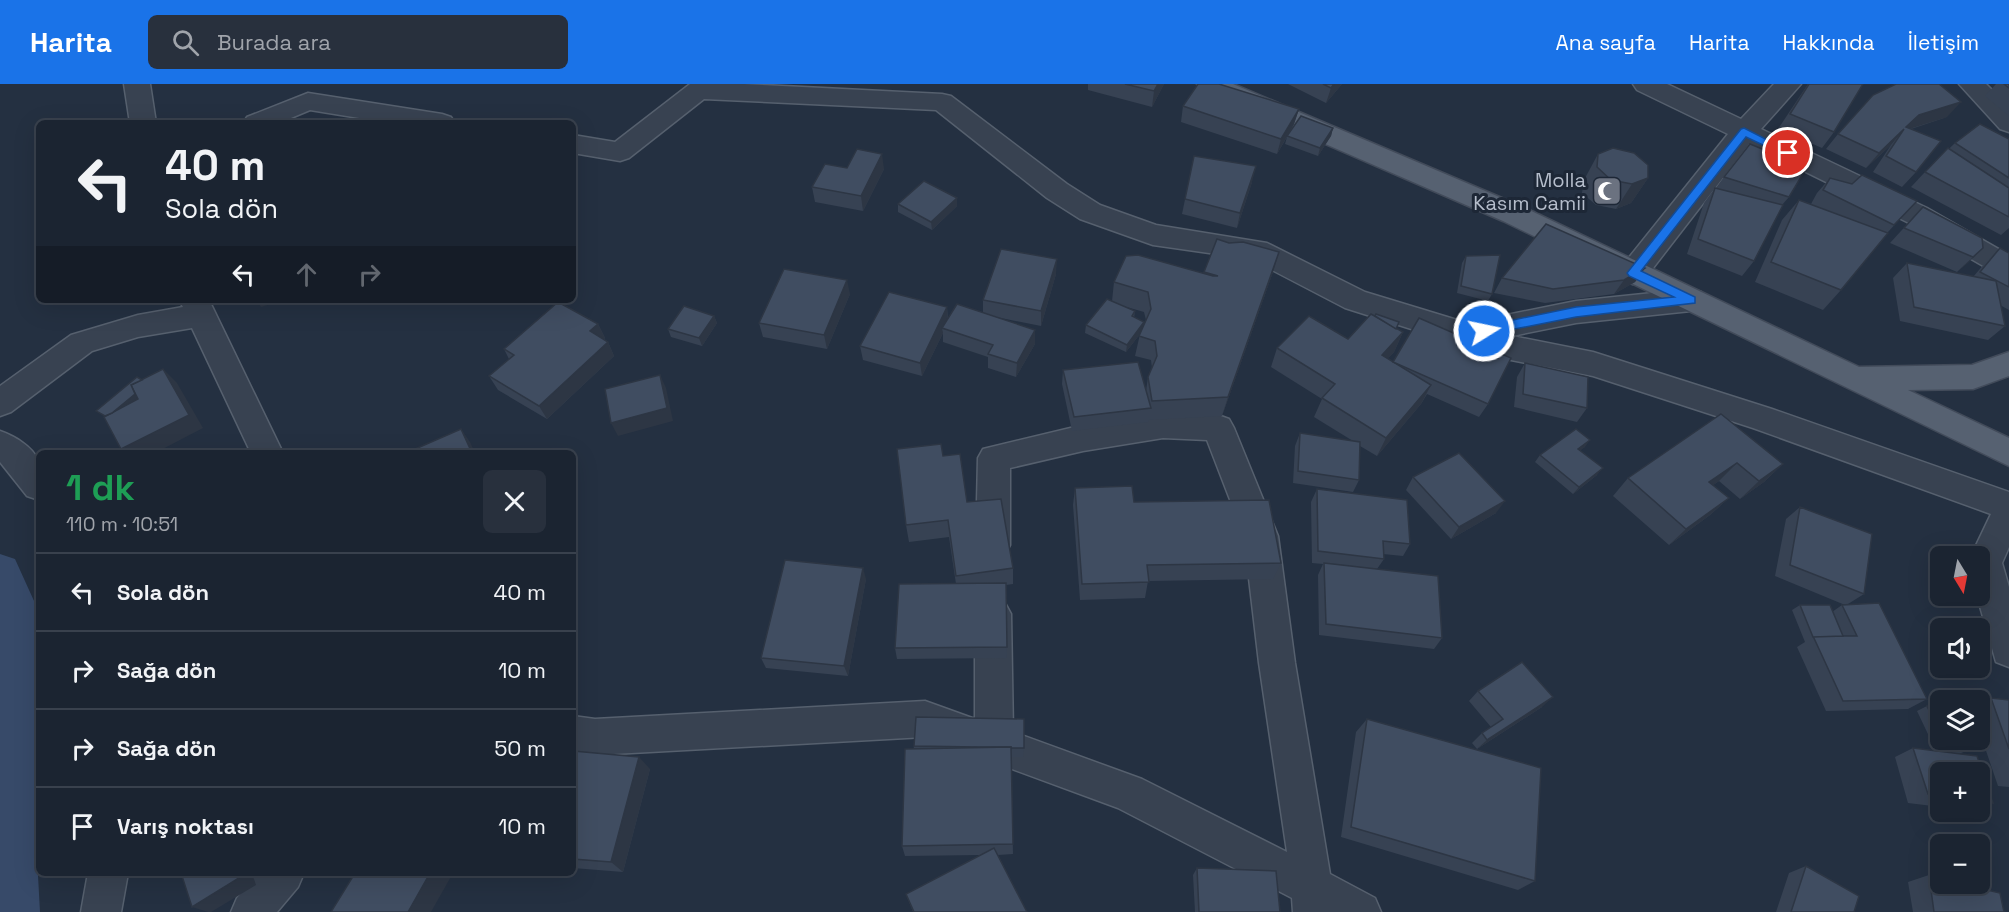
<!DOCTYPE html>
<html lang="tr">
<meta charset="utf-8">
<style>
:root{--surface:#1b2431;--page:#28303d;--text:#f1f3f6;--muted:#a0a4ab;--line:#39414d;--accent:#1a73e8}
body{margin:0;font-family:"Space Grotesk",sans-serif;background:var(--page);color:var(--text);height:100vh;display:flex;flex-direction:column;font-size:22px;white-space:nowrap}
*{box-sizing:border-box;margin:0}
p{font-size:20px;color:var(--muted)}
.icon{flex:none;width:33px;height:33px;fill:none;stroke:currentColor;stroke-width:2;stroke-linecap:round;stroke-linejoin:round}
.map{position:relative;flex:1;overflow:hidden}
.drawer{position:absolute;left:36px;top:366px;width:540px;height:426px;display:flex;flex-direction:column;background:var(--surface);border-radius:9px;box-shadow:0 6px 24px #0002,0 0 0 2px var(--line)}
.drawer>*{flex:none}
.banner{position:absolute;left:36px;top:36px;width:540px;height:183px;border-radius:9px;box-shadow:0 6px 24px #0002,0 0 0 2px var(--line);background:#1b2431;color:var(--text);overflow:hidden}
.needle{width:39px;rotate:170deg}
.tools{position:absolute;left:1930px;top:462px;display:grid;gap:12px}
.tools a{display:grid;place-items:center;width:60px;height:60px;border-radius:9px;background:var(--surface);box-shadow:0 6px 24px #0002,0 0 0 2px var(--line);font-size:30px}
.pin{position:absolute;display:grid;place-items:center;width:51px;height:51px;color:#fff;margin:-26px;border:3px solid #fff;border-radius:50%;box-shadow:0 2px 6px #0007}
.me{position:absolute;width:66px;margin:-33px;rotate:80deg;stroke-linejoin:round;filter:drop-shadow(0 0 4px #0008)}
.turn{display:flex;align-items:center;gap:21px;height:126px;padding:0 30px;font-size:27px}
.turn .icon{width:78px;height:78px;stroke-width:2.5}
.turn b{display:block;font-size:42px;line-height:51px}
.lanes{display:flex;align-items:center;height:57px;padding:0 30px;background:#0003;justify-content:center;gap:30px;direction:ltr}
.lanes .off{opacity:.35}
.round{display:grid;place-items:center;flex:none;width:63px;height:63px;border-radius:9px;background:var(--page)}
.summary{display:flex;align-items:center;justify-content:space-between;height:102px;padding:0 30px}
h1{font-size:36px;font-weight:700;line-height:45px;color:#1e9e55}
ul{padding:0;list-style:none}
li{display:flex;align-items:center;gap:18px;height:78px;padding:0 30px;border-top:2px solid var(--line)}
li div{flex:1}
li b{display:block;font-size:22px}
li em{font-style:normal}
header{display:flex;align-items:center;gap:36px;box-sizing:border-box;height:84px;padding:0 30px;background:var(--accent);color:#fff}
header strong{font-size:28px}
nav{display:flex;gap:33px;margin-inline-start:auto;font-size:21px}
.search{width:420px;height:54px;background:var(--page);display:flex;align-items:center;gap:15px;box-sizing:border-box;padding:0 21px;border-radius:9px;color:var(--muted);font-size:22px}
.map>svg:first-child{display:block}
.lines{fill:none;stroke-linecap:round;stroke-linejoin:round}
.canal{fill:#374a69;fill-rule:evenodd}
.minor-casing{stroke:#56606e;stroke-width:3}
.major-casing{stroke:#424b5a;stroke-width:3}
.minor{fill:#384251;fill-rule:evenodd}
.major{fill:#566171;fill-rule:evenodd}
.wall{fill:#374253;fill-rule:evenodd}
.shaded-wall{fill:#2d3644}
.building{fill:#404d61;stroke:#2d3644;stroke-width:1.5}
.route{fill:#1a73e8;stroke:#114b97;stroke-width:1.5}
.labels{text-anchor:middle;dominant-baseline:central;stroke-width:6;stroke-linejoin:round;paint-order:stroke}
.poi-label{font-size:20px;fill:#b5bdcb;stroke:#1d2736;text-anchor:end}
</style>
<header>
<strong>Harita</strong>
<div class="search"><svg class="icon" aria-label="search" viewBox="0 0 24 24"><circle cx="10" cy="10" r="6"/><path d="M15 15l6 6"/></svg>Burada ara</div>
<nav><a>Ana sayfa</a><a>Harita</a><a>Hakkında</a><a>İletişim</a></nav>
</header>
<div class="map">
<svg width="2009" height="828" viewBox="0 0 2009 828">
<rect width="100%" height="100%" fill="#243041"/>
<g class="lines">
<!-- canal -->
<polygon class="canal" points="0,470 15,475 39,528 34,718 40,828 0,828"/>
<!-- minor casing -->
<g class="minor-casing">
<g id="minor">
<polygon points="124,0 150,0 156,39 130,39"/>
<polygon points="690,0 744,0 942,10 951,12 1067,100 1100,121 1156,141 1267,159 1365,208 1467,239 1576,217 1691,205 1701,208 1706,216 1701,224 1691,227 1576,239 1512,252 1593,268 1772,325 2009,408 2009,463 2002,479 2009,503 2009,583 1996,578 1977,512 1980,512 1980,472 1971,472 1991,430 1753,344 1593,292 1506,275 1345,224 1251,175 1153,161 1080,135 1047,114 936,26 704,15 629,74 620,77 573,69 573,51 615,58"/>
<polygon points="1633,0 1667,0 1741,35 1774,0 1801,0 1761,45 1927,124 2009,171 2009,195 1999,191 1907,138 1749,60 1643,197 1633,200 1623,197 1619,189 1623,181 1728,50 1637,6"/>
<polygon points="1959,0 1986,0 2009,23 2009,48 2000,45"/>
<polygon points="308,9 442,30 451,33 455,39 390,39 310,26 279,39 243,39 247,33"/>
<polygon points="179,216 209,216 283,369 251,369 192,244 138,253 92,267 11,328 0,332 0,302 71,251 138,231 183,223"/>
<polygon points="1163,328 1218,331 1229,335 1234,344 1278,452 1295,579 1330,790 1375,814 1381,828 1293,828 1292,814 1118,724 925,653 595,671 573,668 573,632 595,635 925,617 975,635 975,530 981,519 993,514 1005,519 1011,530 1013,648 1142,695 1287,768 1259,579 1244,452 1207,356 1163,354 1083,367 1010,384 1010,461 1005,471 993,476 981,471 976,461 978,374 983,365 1083,341"/>
<path d="M0 347C14 352 32 362 38 376 43 386 39 405 39 416L27 412 0 378Z"/>
<polygon points="88,789 128,789 121,828 81,828"/>
<polygon points="258,789 304,789 298,803 277,828 231,828 237,814"/>
</g>
</g>
<!-- major casing -->
<g class="major-casing">
<polygon id="major" points="1197,0 1233,0 1523,123 1859,283 1972,281 2009,268 2009,292 1973,305 1908,306 2009,354 2009,382 1503,137 1201,6"/>
</g>
<!-- minor -->
<use href="#minor" class="minor"/>
<!-- major -->
<use href="#major" class="major"/>
</g>
<!-- wall -->
<g class="wall">
<polygon points="1088,0 1164,0 1152,23 1088,6"/>
<polygon points="1288,0 1342,0 1326,19"/>
<polygon points="1808,0 1863,0 1834,48 1822,64 1778,45"/>
<polygon points="1996,0 2009,0 2009,32 1985,12"/>
<polygon points="1183,22 1299,25 1294,40 1290,48 1333,44 1331,52 1318,72 1285,60 1287,53 1277,70 1181,38"/>
<polygon points="1947,33 1911,45 1916,88 1902,103 1873,88 1891,61 1866,84 1826,65 1838,50"/>
<polygon points="2009,55 2009,144 2001,151 1911,103 1925,88 1955,59"/>
<polygon points="1598,70 1648,94 1631,119 1616,125 1596,121 1582,109 1584,96"/>
<polygon points="1194,72 1252,98 1237,144 1182,130"/>
<polygon points="847,84 884,85 863,127 815,118 812,103"/>
<polygon points="1724,93 1789,113 1782,121 1754,177 1742,192 1687,170 1704,119 1715,104 1716,104"/>
<polygon points="1830,94 1917,117 1887,149 1841,206 1823,226 1755,198 1782,136 1799,116 1811,120 1817,109"/>
<polygon points="898,120 957,122 932,146 898,128"/>
<polygon points="1923,123 1983,164 1957,188 1890,159"/>
<path d="M1217 155 1273 188 1222 332 1149 336 1148 338 1072 347 1062 300 1063 286 1146 307 1148 293 1152 284 1151 276 1135 272 1140 250 1126 268 1085 249 1086 241 1112 217 1114 198 1204 190ZM1123 222 1144 228 1146 236 1144 240 1134 234 1135 227Z"/>
<polygon points="2000,164 2009,169 2009,226 2000,221 2005,242 1988,256 1900,237 1893,194 1907,179 1973,193 1985,179"/>
<polygon points="1466,172 1492,210 1488,217 1457,209 1462,179"/>
<polygon points="1645,184 1635,198 1614,210 1545,219 1494,209 1502,194"/>
<polygon points="1056,190 1041,242 996,233 1035,246 1035,260 1016,293 988,284 988,273 943,258 943,249 922,292 863,276 860,262 947,223 948,235 983,229 983,216"/>
<polygon points="850,210 827,265 763,253 759,239"/>
<polygon points="714,232 717,239 702,262 671,253 668,245"/>
<polygon points="598,240 605,254 604,255 608,258 614,272 547,335 498,306 489,292 509,275 504,265"/>
<polygon points="1396,245 1403,248 1394,268 1387,275 1393,278 1488,320 1479,333 1427,310 1421,320 1377,372 1360,362 1359,396 1353,408 1293,399 1295,362 1300,349 1353,357 1314,333 1322,315 1271,283 1277,264 1348,255"/>
<polygon points="1525,279 1587,324 1577,338 1514,323 1517,293"/>
<polygon points="1721,330 1783,380 1764,398 1740,415 1719,397 1713,401 1729,414 1710,431 1669,461 1613,412 1628,394"/>
<polygon points="1585,363 1580,366 1597,391 1573,410 1535,378 1540,371"/>
<polygon points="943,372 967,418 1013,484 1013,500 1006,501 1007,574 897,575 895,564 956,500 949,453 909,458 906,441"/>
<polygon points="1413,393 1496,429 1451,455 1406,406"/>
<polygon points="1075,404 1134,418 1281,479 1273,495 1148,497 1145,514 1080,516 1073,421"/>
<polygon points="1317,405 1410,460 1403,472 1383,470 1384,475 1377,485 1442,554 1434,565 1319,551 1318,491 1323,480 1312,479 1311,418"/>
<polygon points="1800,423 1864,510 1848,520 1927,615 1908,625 1826,627 1797,563 1805,558 1792,526 1800,521 1832,528 1842,521 1845,521 1775,492 1786,435"/>
<polygon points="866,495 848,592 766,584 761,574"/>
<polygon points="1478,607 1542,623 1477,665 1472,659 1482,649 1491,643 1469,617"/>
<polygon points="1991,614 2009,616 2009,703 1998,702 1980,649 1980,619"/>
<polygon points="1927,622 1941,622 1941,656 1967,656 1972,665 1961,669 1956,669 1977,672 1993,719 1980,724 1980,688 1941,688 1941,723 1908,719 1895,673 1913,664 1936,667 1917,627"/>
<polygon points="1367,635 1535,797 1518,806 1341,753 1356,648"/>
<polygon points="914,662 1024,664 1023,673 1011,673 1013,770 998,771 1027,828 913,828 906,810 980,771 905,772 902,762"/>
<polygon points="573,667 650,685 623,788 573,784"/>
<polygon points="1806,782 1854,828 1776,828 1789,789"/>
<polygon points="1197,784 1280,828 1195,828 1193,791"/>
<polygon points="1929,791 2004,828 1913,828 1908,798"/>
</g>
<!-- shaded-wall -->
<g class="shaded-wall">
<polygon points="1158,0 1164,0 1152,23 1154,7"/>
<polygon points="1334,0 1342,0 1326,19 1331,4"/>
<polygon points="1961,18 1947,33 1906,46 1906,43 1919,31"/>
<polygon points="1299,25 1294,40 1277,70 1281,55"/>
<polygon points="1333,44 1331,52 1318,72 1320,64"/>
<polygon points="1904,45 1891,61 1866,84 1879,69"/>
<polygon points="882,70 884,85 863,127 861,112"/>
<polygon points="1256,82 1252,98 1237,144 1240,129"/>
<polygon points="1648,94 1631,119 1616,125 1632,100"/>
<polygon points="957,114 957,122 932,146 931,138"/>
<polygon points="1983,164 1968,179 1957,188 1973,173"/>
<polygon points="1279,168 1273,188 1222,332 1228,313"/>
<polygon points="1057,175 1056,190 1041,242 1041,227"/>
<polygon points="1645,184 1635,198 1614,210 1624,196"/>
<polygon points="847,196 850,210 827,265 824,251"/>
<polygon points="256,216 283,216 261,223"/>
<polygon points="947,223 948,238 942,244 943,249 922,292 920,279"/>
<polygon points="714,232 717,239 702,262 699,254"/>
<polygon points="1144,238 1143,246 1126,268 1127,261"/>
<polygon points="598,240 605,254 597,261 590,247"/>
<polygon points="1035,246 1035,260 1016,293 1017,279"/>
<polygon points="1403,248 1394,268 1373,291 1382,271"/>
<polygon points="608,258 614,272 547,335 539,322"/>
<polygon points="163,285 177,299 203,344 155,369 126,369 121,365"/>
<polygon points="660,291 666,304 673,337 618,352 611,339"/>
<polygon points="148,299 156,306 107,333"/>
<polygon points="1431,301 1421,320 1377,372 1386,354"/>
<polygon points="461,345 470,358 475,369 472,369"/>
<polygon points="1590,356 1585,363 1573,372 1578,365"/>
<polygon points="1737,379 1719,397 1692,416 1709,398"/>
<polygon points="1783,380 1764,398 1740,415 1759,397"/>
<polygon points="1603,384 1597,391 1573,410 1579,403"/>
<polygon points="1729,414 1710,431 1669,461 1686,445"/>
<polygon points="1505,417 1496,429 1451,455 1459,443"/>
<polygon points="863,484 866,495 848,592 844,582"/>
<polygon points="1553,613 1542,623 1477,665 1487,656"/>
<polygon points="639,673 650,685 623,788 611,778"/>
<polygon points="237,789 252,789 256,801 211,828 208,828 192,823"/>
<polygon points="430,789 453,789 431,828 408,828"/>
</g>
<!-- building -->
<g class="building">
<polygon points="1125,0 1158,0 1154,7"/>
<polygon points="1198,0 1219,0 1299,25 1281,55 1183,22"/>
<polygon points="1323,0 1334,0 1331,4"/>
<polygon points="1809,0 1863,0 1834,48 1790,30"/>
<polygon points="1896,0 1939,0 1961,18 1919,31 1906,43 1941,57 1916,88 1886,72 1904,45 1879,69 1838,50 1873,11"/>
<polygon points="2004,0 2009,0 2009,4"/>
<polygon points="1301,32 1333,44 1320,64 1287,52"/>
<polygon points="1980,40 2009,55 2009,94 1955,59"/>
<polygon points="1750,60 1807,83 1789,113 1724,93"/>
<polygon points="1613,64 1634,69 1648,81 1648,94 1632,100 1611,96 1597,83 1598,70"/>
<polygon points="1948,64 2009,104 2009,133 1925,88"/>
<polygon points="857,65 882,70 861,112 812,103 825,80 847,84"/>
<polygon points="1194,72 1256,82 1240,129 1185,115"/>
<polygon points="1862,91 1917,117 1894,141 1823,106 1830,94 1852,100"/>
<polygon points="924,97 957,114 931,138 898,120"/>
<polygon points="1715,104 1783,121 1754,177 1698,155"/>
<polygon points="1799,116 1888,149 1841,206 1771,178"/>
<polygon points="1923,123 1982,154 1983,164 1973,173 1904,144"/>
<polygon points="1546,140 1645,184 1624,196 1553,205 1502,194"/>
<polygon points="1217,155 1229,159 1243,158 1279,168 1228,313 1152,317 1148,293 1157,272 1155,257 1139,252 1151,225 1148,208 1114,198 1126,172 1138,171 1213,192 1218,192 1204,188"/>
<polygon points="2000,164 2009,169 2009,203 1980,188"/>
<polygon points="1001,165 1057,175 1041,227 983,216"/>
<polygon points="1500,171 1492,210 1461,202 1466,172"/>
<polygon points="1907,179 1996,197 2005,242 1914,223"/>
<polygon points="784,185 847,196 824,251 759,239"/>
<polygon points="889,208 947,223 920,279 860,262"/>
<polygon points="1107,215 1135,227 1132,232 1144,238 1127,261 1086,241"/>
<polygon points="558,218 598,240 590,247 608,258 539,322 489,292 514,271 504,265"/>
<polygon points="957,220 1035,246 1017,279 988,270 993,261 942,244"/>
<polygon points="684,222 714,232 699,254 668,245"/>
<polygon points="1371,230 1403,248 1382,271 1431,301 1386,354 1322,314 1335,300 1277,264 1309,232 1348,255"/>
<polygon points="1376,230 1399,238 1396,245 1375,232"/>
<polygon points="1419,234 1511,274 1488,320 1393,278"/>
<polygon points="1138,278 1151,324 1074,333 1063,286"/>
<polygon points="1525,279 1588,293 1587,324 1523,310"/>
<polygon points="163,285 189,331 121,365 104,333 138,315 131,301"/>
<polygon points="660,291 667,324 611,339 605,305"/>
<polygon points="137,293 142,296 131,301 135,310 112,329 105,332 96,327"/>
<polygon points="1721,330 1783,380 1759,397 1737,379 1709,398 1729,414 1686,445 1628,394"/>
<polygon points="461,345 472,369 406,369"/>
<polygon points="1576,345 1590,356 1578,365 1603,384 1579,403 1540,371"/>
<polygon points="1300,349 1360,358 1359,396 1298,387"/>
<polygon points="941,360 943,372 960,370 967,418 1001,415 1013,484 956,492 948,436 906,441 897,365"/>
<polygon points="1459,369 1505,417 1459,443 1413,393"/>
<polygon points="1132,402 1134,418 1269,416 1281,479 1147,481 1149,498 1082,500 1075,404"/>
<polygon points="1317,405 1407,416 1410,460 1383,457 1384,475 1318,467"/>
<polygon points="1800,423 1872,450 1864,510 1790,481"/>
<polygon points="785,476 863,484 844,582 761,574"/>
<polygon points="1324,479 1438,492 1442,554 1326,540"/>
<polygon points="1006,499 1007,563 895,564 899,500"/>
<polygon points="1879,519 1927,615 1843,617 1813,552 1857,552 1842,521"/>
<polygon points="1800,521 1830,521 1843,552 1813,553"/>
<polygon points="1522,578 1553,613 1487,656 1482,649 1503,635 1478,607"/>
<polygon points="1991,614 2009,616 2009,665"/>
<polygon points="1927,622 1941,622 1941,652"/>
<polygon points="916,633 1024,635 1024,664 1011,664 1011,663 978,663 914,662"/>
<polygon points="1367,635 1541,684 1535,797 1351,743"/>
<polygon points="1943,656 1967,656 1972,665 1947,664"/>
<polygon points="1011,663 1013,760 902,762 905,665"/>
<polygon points="1913,664 1977,672 1993,719 1980,717 1980,688 1941,688 1941,712 1928,710"/>
<polygon points="573,667 639,673 611,778 573,775"/>
<polygon points="994,764 1027,828 914,828 906,810"/>
<polygon points="1806,782 1859,812 1854,828 1791,828"/>
<polygon points="1197,784 1276,787 1280,828 1199,828"/>
<polygon points="181,789 237,789 239,794 192,823"/>
<polygon points="355,789 430,789 408,828 331,828"/>
<polygon points="1929,791 1941,794 1941,800 1962,800 2000,809 2004,828 1934,828"/>
</g>
<!-- route -->
<polygon class="route" points="1744,44 1793,69 1791,71 1784,71 1746,53 1641,187 1695,213 1695,219 1576,233 1484,251 1480,250 1478,247 1484,242 1576,223 1674,213 1629,192 1627,189 1741,45"/>
<!-- icons -->
<defs>
<g id="mosque-square" transform="scale(1.5)"><rect x="-9" y="-9" width="18" height="18" rx="4" fill="#6b7280" stroke="#1d2736"/><path d="M3.5-4.9A6 6 0 1 0 3.5 4.9A5 5 0 1 1 3.5-4.9Z" fill="#fff"/></g>
</defs>
<g fill-rule="evenodd">
<use href="#mosque-square" x="1607" y="107"/>
</g>
<g class="labels">
<!-- poi labels -->
<g class="poi-label">
<text x="1586" y="96">Molla<tspan x="1586" dy="23">Kasım Camii</tspan></text>
</g>
</g>
</svg>
<div class="tools">
<a><svg class="needle" viewBox="-14 -14 28 28"><path d="M0-13l5 13h-10z" fill="#e53935"/><path d="M0 13l5-13h-10z" fill="#a0a4ab"/></svg></a>
<a><svg class="icon" aria-label="sound" viewBox="0 0 24 24"><path d="M4 9h4l5-4v14l-5-4H4zM17 9q2 3 0 6"/></svg></a>
<a><svg class="icon" aria-label="layers" viewBox="0 0 24 24"><path d="M12 4l9 5-9 5-9-5zM3 14l9 5 9-5"/></svg></a>
<a>+</a>
<a>−</a>
</div>
<div class="pin" style="left:1788px;top:69px;background:#d93025"><svg class="icon" aria-label="arrive" viewBox="0 0 24 24"><path d="M6 21V4h12l-3 4 3 4H6"/></svg></div>
<svg class="me" style="left:1484px;top:247px" viewBox="-20 -20 40 40"><circle r="17" fill="#1a73e8" stroke="#fff" stroke-width="3"/><path d="M0-11L8 9 0 5-8 9z" fill="#fff"/></svg>
<div class="banner">
<div class="turn"><svg class="icon" aria-label="left" viewBox="0 0 24 24"><path d="M17 20v-9H6M10 6l-5 5 5 5"/></svg><div><b>40 m</b>Sola dön</div></div>
<div class="lanes"><svg class="icon" aria-label="left" viewBox="0 0 24 24"><path d="M17 20v-9H6M10 6l-5 5 5 5"/></svg><svg class="icon off" aria-label="ahead" viewBox="0 0 24 24"><path d="M12 20V5M6 11l6-6 6 6"/></svg><svg class="icon off" aria-label="right" viewBox="0 0 24 24"><path d="M7 20v-9h11M14 6l5 5-5 5"/></svg></div>
</div>
<section class="drawer">
<div class="summary"><div><h1>1 dk</h1><p>110 m · 10:51</p></div><a class="round"><svg class="icon" aria-label="close" viewBox="0 0 24 24"><path d="M6 6l12 12M18 6L6 18"/></svg></a></div>
<ul>
<li><svg class="icon" aria-label="left" viewBox="0 0 24 24"><path d="M17 20v-9H6M10 6l-5 5 5 5"/></svg><div><b>Sola dön</b></div><em>40 m</em></li>
<li><svg class="icon" aria-label="right" viewBox="0 0 24 24"><path d="M7 20v-9h11M14 6l5 5-5 5"/></svg><div><b>Sağa dön</b></div><em>10 m</em></li>
<li><svg class="icon" aria-label="right" viewBox="0 0 24 24"><path d="M7 20v-9h11M14 6l5 5-5 5"/></svg><div><b>Sağa dön</b></div><em>50 m</em></li>
<li><svg class="icon" aria-label="arrive" viewBox="0 0 24 24"><path d="M6 21V4h12l-3 4 3 4H6"/></svg><div><b>Varış noktası</b></div><em>10 m</em></li>
</ul>
</section>
</div>
